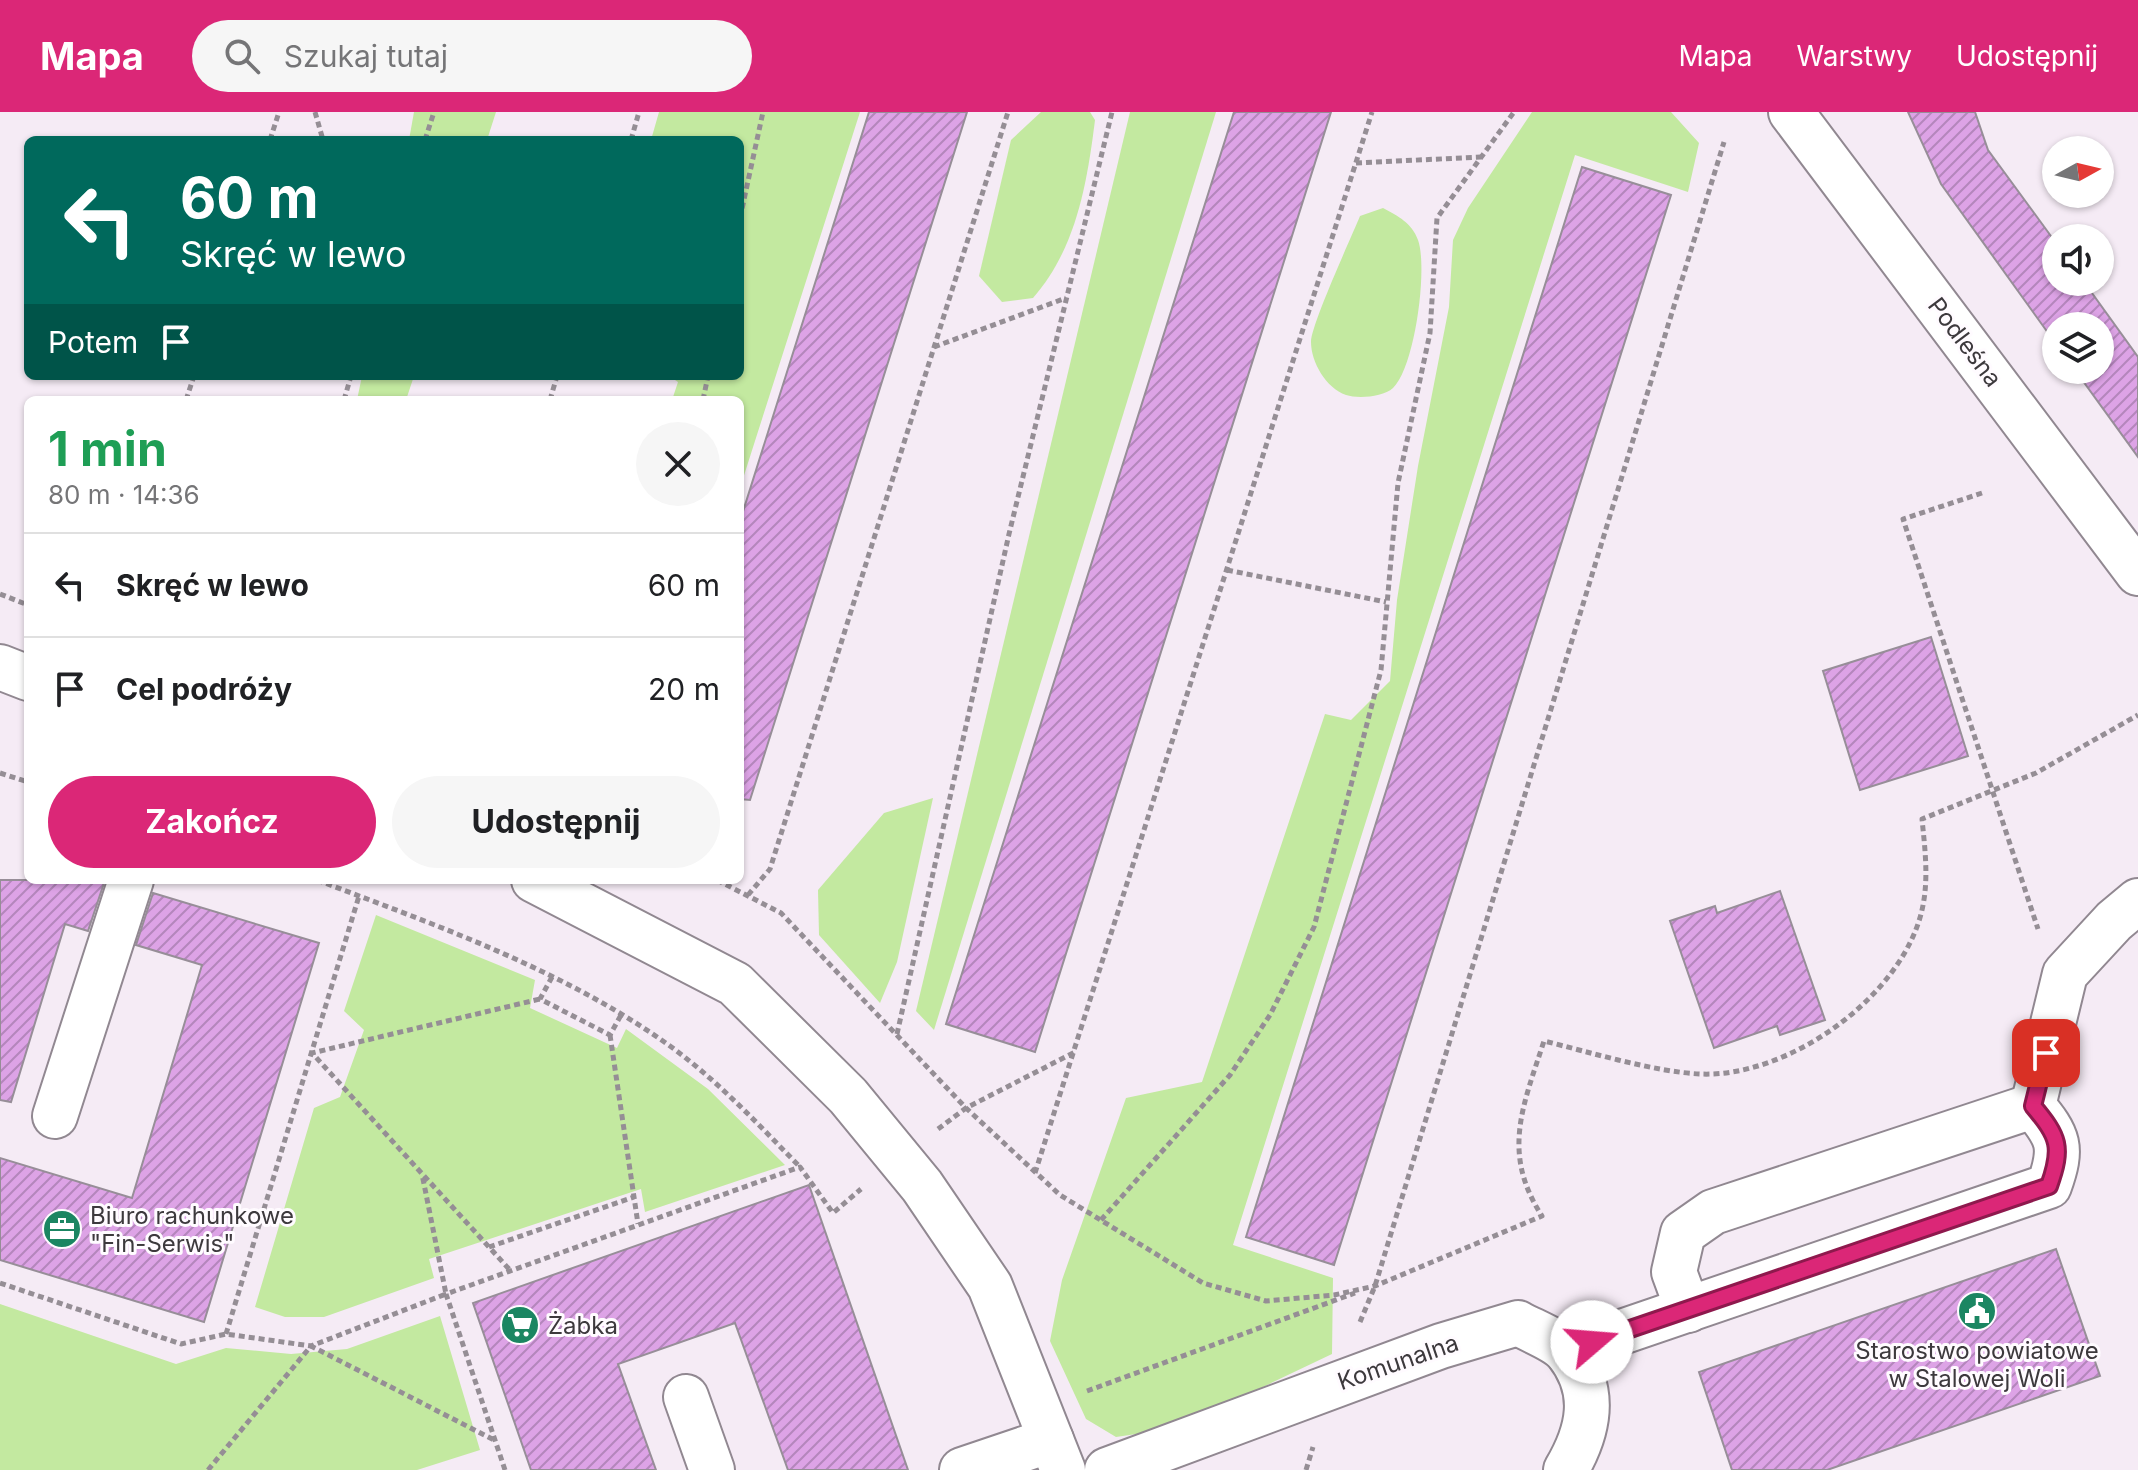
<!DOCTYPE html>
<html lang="pl">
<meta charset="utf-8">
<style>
:root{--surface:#fff;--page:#f6f6f6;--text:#202124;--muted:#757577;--line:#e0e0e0;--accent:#db2777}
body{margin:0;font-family:Inter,sans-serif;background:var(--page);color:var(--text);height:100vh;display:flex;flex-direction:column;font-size:30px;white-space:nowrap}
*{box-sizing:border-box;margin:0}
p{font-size:26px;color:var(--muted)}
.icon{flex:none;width:44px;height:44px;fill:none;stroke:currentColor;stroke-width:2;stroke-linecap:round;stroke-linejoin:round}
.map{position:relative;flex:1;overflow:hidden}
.sheet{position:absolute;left:24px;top:284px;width:720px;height:488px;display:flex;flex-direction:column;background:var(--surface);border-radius:12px;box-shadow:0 2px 6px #0004}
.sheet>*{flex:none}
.hud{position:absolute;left:24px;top:24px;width:720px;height:244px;border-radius:12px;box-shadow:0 2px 6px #0004;background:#00695c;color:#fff;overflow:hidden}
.needle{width:52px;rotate:82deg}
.controls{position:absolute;left:2042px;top:24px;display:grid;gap:16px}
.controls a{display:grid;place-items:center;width:72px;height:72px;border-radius:50%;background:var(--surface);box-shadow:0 2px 6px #0004;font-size:40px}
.pin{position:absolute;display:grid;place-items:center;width:68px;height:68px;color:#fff;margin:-34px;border-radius:16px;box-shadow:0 4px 12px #0006}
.me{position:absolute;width:88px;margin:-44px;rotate:72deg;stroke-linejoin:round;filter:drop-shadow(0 0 6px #0008)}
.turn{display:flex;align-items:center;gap:28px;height:168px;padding:0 24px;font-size:36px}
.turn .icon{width:104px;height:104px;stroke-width:2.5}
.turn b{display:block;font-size:56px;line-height:68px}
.then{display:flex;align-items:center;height:76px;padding:0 24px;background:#0003;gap:16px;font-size:30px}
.round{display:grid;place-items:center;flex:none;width:84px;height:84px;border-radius:42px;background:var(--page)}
.headline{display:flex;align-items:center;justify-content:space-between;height:136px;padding:0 24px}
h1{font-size:48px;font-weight:700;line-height:60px;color:#1e9e55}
.action{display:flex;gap:16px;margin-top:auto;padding:16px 24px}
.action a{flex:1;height:92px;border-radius:48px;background:var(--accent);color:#fff;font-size:32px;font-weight:700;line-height:92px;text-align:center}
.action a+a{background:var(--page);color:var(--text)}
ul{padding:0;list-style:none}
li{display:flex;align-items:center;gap:24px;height:104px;padding:0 24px;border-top:2px solid var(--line)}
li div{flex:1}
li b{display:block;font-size:30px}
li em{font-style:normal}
header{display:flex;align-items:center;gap:48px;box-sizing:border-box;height:112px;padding:0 40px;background:var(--accent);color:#fff}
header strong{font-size:38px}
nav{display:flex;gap:44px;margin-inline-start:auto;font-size:28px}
.search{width:560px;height:72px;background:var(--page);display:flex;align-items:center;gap:20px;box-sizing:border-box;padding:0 28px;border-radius:44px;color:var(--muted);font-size:30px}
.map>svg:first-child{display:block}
.grass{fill:#c3e9a0}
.building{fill:url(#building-hatch);stroke:#978e98;stroke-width:2}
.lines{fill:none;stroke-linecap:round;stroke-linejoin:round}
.minor-casing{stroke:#918891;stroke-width:48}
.path{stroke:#958e95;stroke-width:5;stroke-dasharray:6 4;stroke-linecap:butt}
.minor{stroke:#fff;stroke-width:44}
.route-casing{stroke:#8e194d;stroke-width:20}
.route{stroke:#db2777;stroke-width:14}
.labels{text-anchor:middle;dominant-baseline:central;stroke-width:6;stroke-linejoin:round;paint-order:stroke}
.street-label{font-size:24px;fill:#3d393d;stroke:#fffbff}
.poi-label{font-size:24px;fill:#3d393d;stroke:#fffbff;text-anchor:start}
</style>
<header>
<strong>Mapa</strong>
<div class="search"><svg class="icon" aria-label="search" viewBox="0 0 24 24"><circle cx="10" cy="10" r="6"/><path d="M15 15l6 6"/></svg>Szukaj tutaj</div>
<nav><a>Mapa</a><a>Warstwy</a><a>Udostępnij</a></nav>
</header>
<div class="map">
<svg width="2138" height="1358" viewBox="0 0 2138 1358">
<defs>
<pattern id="building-hatch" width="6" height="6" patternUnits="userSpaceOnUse" patternTransform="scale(2)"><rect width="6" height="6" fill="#dda3e6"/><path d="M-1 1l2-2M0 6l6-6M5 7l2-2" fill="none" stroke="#b486bc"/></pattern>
</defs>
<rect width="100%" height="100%" fill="#f5ebf5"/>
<!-- grass -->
<g class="grass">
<polygon points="414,0 496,0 487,28 409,28"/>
<polygon points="659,0 860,0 740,376 740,288 672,288 678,270 669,264 740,264 740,28 651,28"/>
<path d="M1041 0H1090L1095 8C1087 72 1076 137 1033 186L1002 190 979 164 1011 28Z"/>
<polygon points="1130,0 1216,0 934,918 916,899"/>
<polygon points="1532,0 1671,0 1699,31 1688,80 1575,43 1233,1133 1333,1166 1332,1242 1177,1316 1116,1325 1086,1307 1050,1229 1062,1168 1126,986 1202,970 1325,602 1351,608 1390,569 1397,488 1418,354 1449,195 1453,128 1468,96"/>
<path d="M1383 96C1398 104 1412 111 1418 128 1428 156 1415 255 1393 276 1383 285 1358 287 1346 283 1326 276 1311 250 1311 230 1311 213 1351 126 1360 104Z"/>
<polygon points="362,264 414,264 406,288 357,288"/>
<polygon points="933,686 897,850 880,891 819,823 818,778 884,701"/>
<polygon points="376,803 535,868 530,896 617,936 626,917 708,977 785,1053 645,1100 641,1077 429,1147 434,1166 324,1205 285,1205 255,1195 314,996 340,985 364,918 344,899"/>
<polygon points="0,1192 176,1252 226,1236 291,1242 347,1237 440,1204 480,1338 417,1358 0,1358"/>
</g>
<!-- building -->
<g class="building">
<polygon points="869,0 967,0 750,688 740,687 740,409"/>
<polygon points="1234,0 1331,0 1035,940 946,912"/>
<polygon points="1908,0 1975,0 1988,38 2056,131 2056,170 2084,170 2138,245 2138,345 2075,258 2100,258 2100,214 2056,214 2056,232 1941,72"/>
<polygon points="1582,55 1671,83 1334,1153 1246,1125"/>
<polygon points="1931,525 1968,644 1860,678 1823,559"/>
<polygon points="0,768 105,768 88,819 65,812 11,990 0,988"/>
<polygon points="1780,779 1825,908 1780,923 1777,914 1714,936 1670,809 1715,794 1717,801"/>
<polygon points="153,781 319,831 204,1210 0,1148 0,1046 132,1086 202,853 136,833"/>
<polygon points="809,1073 908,1358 788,1358 735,1211 618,1252 656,1358 531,1358 473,1191"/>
<polygon points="2056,1137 2100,1264 1827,1358 1732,1358 1699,1260"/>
</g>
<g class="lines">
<!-- minor casing -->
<g class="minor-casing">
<g id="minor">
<polyline points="1791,0 2138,461"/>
<polyline points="0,555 28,566"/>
<polyline points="534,768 735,872 848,984 922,1074 990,1174 1063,1358"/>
<polyline points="2033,994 2065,862 2114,809 2138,789"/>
<polyline points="55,1004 131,768"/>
<polyline points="1688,1198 1674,1160 1683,1121 1713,1100 2033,994"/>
<path d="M1566 1239 2049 1074C2063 1035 2059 1025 2033 994"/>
<polyline points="686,1285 712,1358"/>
<polyline points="962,1358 1051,1328"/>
<path d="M1107 1358 1441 1234 1518 1211C1532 1219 1557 1228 1567 1240 1598 1279 1589 1319 1566 1358"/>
</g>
</g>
<!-- path -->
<g class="path">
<polyline points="315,0 323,28"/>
<polyline points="270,28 279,0"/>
<polyline points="425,28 434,0"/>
<polyline points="631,28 639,0"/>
<polyline points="1356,51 1481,45"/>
<polyline points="740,106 763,0"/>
<polyline points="934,235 1066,186"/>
<polyline points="186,288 194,264"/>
<polyline points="344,288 351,264"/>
<polyline points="550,288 557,264"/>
<polyline points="703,288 708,264"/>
<polyline points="1982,381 1903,407 2038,817"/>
<polyline points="1227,458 1386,490"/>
<polyline points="0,482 28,493"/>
<polyline points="0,661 28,670"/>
<path d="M317 768C438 814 564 858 670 934 718 969 758 1012 800 1055"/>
<path d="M717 768 781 801 966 996 1060 1083 1203 1171 1266 1189 1334 1183 1375 1174 1542 1104C1501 1041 1523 994 1544 929 1589 940 1655 960 1700 962 1788 966 1902 885 1922 798 1929 768 1925 737 1922 707L2036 661 2138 603"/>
<polyline points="748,783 770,757 1008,0"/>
<polyline points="552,865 540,887 610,923 621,903"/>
<polyline points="897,922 1009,422 1112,0"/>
<polyline points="610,923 638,1112"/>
<polyline points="938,1017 966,996 1075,940"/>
<polyline points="1035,1061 1372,0"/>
<polyline points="1101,1108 1230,963 1270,903 1314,815 1381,558 1398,371 1430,221 1437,106 1514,0"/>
<polyline points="489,1135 634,1085"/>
<polyline points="509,1157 312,941 540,887"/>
<polyline points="0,1171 181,1232 226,1222 311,1234 446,1182 422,1062"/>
<polyline points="1360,1210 1375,1174 1724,30"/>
<polyline points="226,1222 359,784"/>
<polyline points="1087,1279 1355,1181"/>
<polyline points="208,1358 311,1234 494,1328"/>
<polyline points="505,1358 446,1182 800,1055 833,1101 861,1077"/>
<polyline points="1306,1358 1313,1335"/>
</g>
<!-- minor -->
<use href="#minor" class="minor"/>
</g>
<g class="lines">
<!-- route casing -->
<g class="route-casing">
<path id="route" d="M1592 1230 2049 1074C2063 1035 2059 1025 2033 994L2046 941"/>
</g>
<!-- route -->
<use href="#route" class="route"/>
</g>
<!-- icons -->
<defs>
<g id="office-disc" transform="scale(2)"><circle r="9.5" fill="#1b8662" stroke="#fffbff"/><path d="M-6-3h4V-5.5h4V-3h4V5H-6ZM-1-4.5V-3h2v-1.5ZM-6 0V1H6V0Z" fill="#fff"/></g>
<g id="civic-disc" transform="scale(2)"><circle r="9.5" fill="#1b8662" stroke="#fffbff"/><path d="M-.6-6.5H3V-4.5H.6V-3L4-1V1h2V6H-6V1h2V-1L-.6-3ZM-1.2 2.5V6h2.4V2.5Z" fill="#fff"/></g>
<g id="supermarket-disc" transform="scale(2)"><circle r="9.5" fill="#1b8662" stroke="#fffbff"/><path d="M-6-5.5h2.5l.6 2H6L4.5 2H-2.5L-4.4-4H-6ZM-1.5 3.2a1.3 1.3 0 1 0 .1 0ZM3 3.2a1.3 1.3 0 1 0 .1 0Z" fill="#fff"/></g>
</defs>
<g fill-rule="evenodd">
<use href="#office-disc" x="62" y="1117"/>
<use href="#civic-disc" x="1977" y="1199"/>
<use href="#supermarket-disc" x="520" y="1213"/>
</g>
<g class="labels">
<!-- street labels -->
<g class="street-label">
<text transform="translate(1965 230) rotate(53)">Podleśna</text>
<text transform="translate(1398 1250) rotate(-19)">Komunalna</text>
</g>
<!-- poi labels -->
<g class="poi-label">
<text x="90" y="1103">Biuro rachunkowe<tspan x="90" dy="28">"Fin-Serwis"</tspan></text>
<text x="548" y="1213">Żabka</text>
<text x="1977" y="1238" text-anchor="middle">Starostwo powiatowe<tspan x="1977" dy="28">w Stalowej Woli</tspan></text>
</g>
</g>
</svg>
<div class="controls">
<a><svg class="needle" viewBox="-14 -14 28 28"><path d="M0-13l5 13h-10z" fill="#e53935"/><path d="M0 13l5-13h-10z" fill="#757577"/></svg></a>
<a><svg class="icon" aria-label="sound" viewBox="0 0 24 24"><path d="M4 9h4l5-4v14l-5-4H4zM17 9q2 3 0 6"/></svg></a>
<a><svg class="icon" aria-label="layers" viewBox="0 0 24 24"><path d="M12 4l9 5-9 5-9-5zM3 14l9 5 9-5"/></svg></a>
</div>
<div class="pin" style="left:2046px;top:941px;background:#d93025"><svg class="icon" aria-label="arrive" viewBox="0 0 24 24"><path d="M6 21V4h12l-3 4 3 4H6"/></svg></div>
<svg class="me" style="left:1592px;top:1230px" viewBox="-20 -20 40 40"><circle r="19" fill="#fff"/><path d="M0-13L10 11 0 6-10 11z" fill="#db2777"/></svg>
<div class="hud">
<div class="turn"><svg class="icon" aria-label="left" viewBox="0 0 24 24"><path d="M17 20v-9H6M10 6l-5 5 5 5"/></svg><div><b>60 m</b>Skręć w lewo</div></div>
<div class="then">Potem<svg class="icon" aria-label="arrive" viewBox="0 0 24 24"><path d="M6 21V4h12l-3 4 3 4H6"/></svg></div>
</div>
<section class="sheet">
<div class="headline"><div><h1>1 min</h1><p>80 m · 14:36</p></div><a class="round"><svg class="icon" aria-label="close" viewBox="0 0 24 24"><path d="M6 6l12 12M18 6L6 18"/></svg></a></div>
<ul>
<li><svg class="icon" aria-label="left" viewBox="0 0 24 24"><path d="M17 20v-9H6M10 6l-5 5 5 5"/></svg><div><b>Skręć w lewo</b></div><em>60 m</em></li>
<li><svg class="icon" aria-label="arrive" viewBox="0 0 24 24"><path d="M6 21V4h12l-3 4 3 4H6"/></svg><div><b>Cel podróży</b></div><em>20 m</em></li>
</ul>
<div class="action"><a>Zakończ</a><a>Udostępnij</a></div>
</section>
</div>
